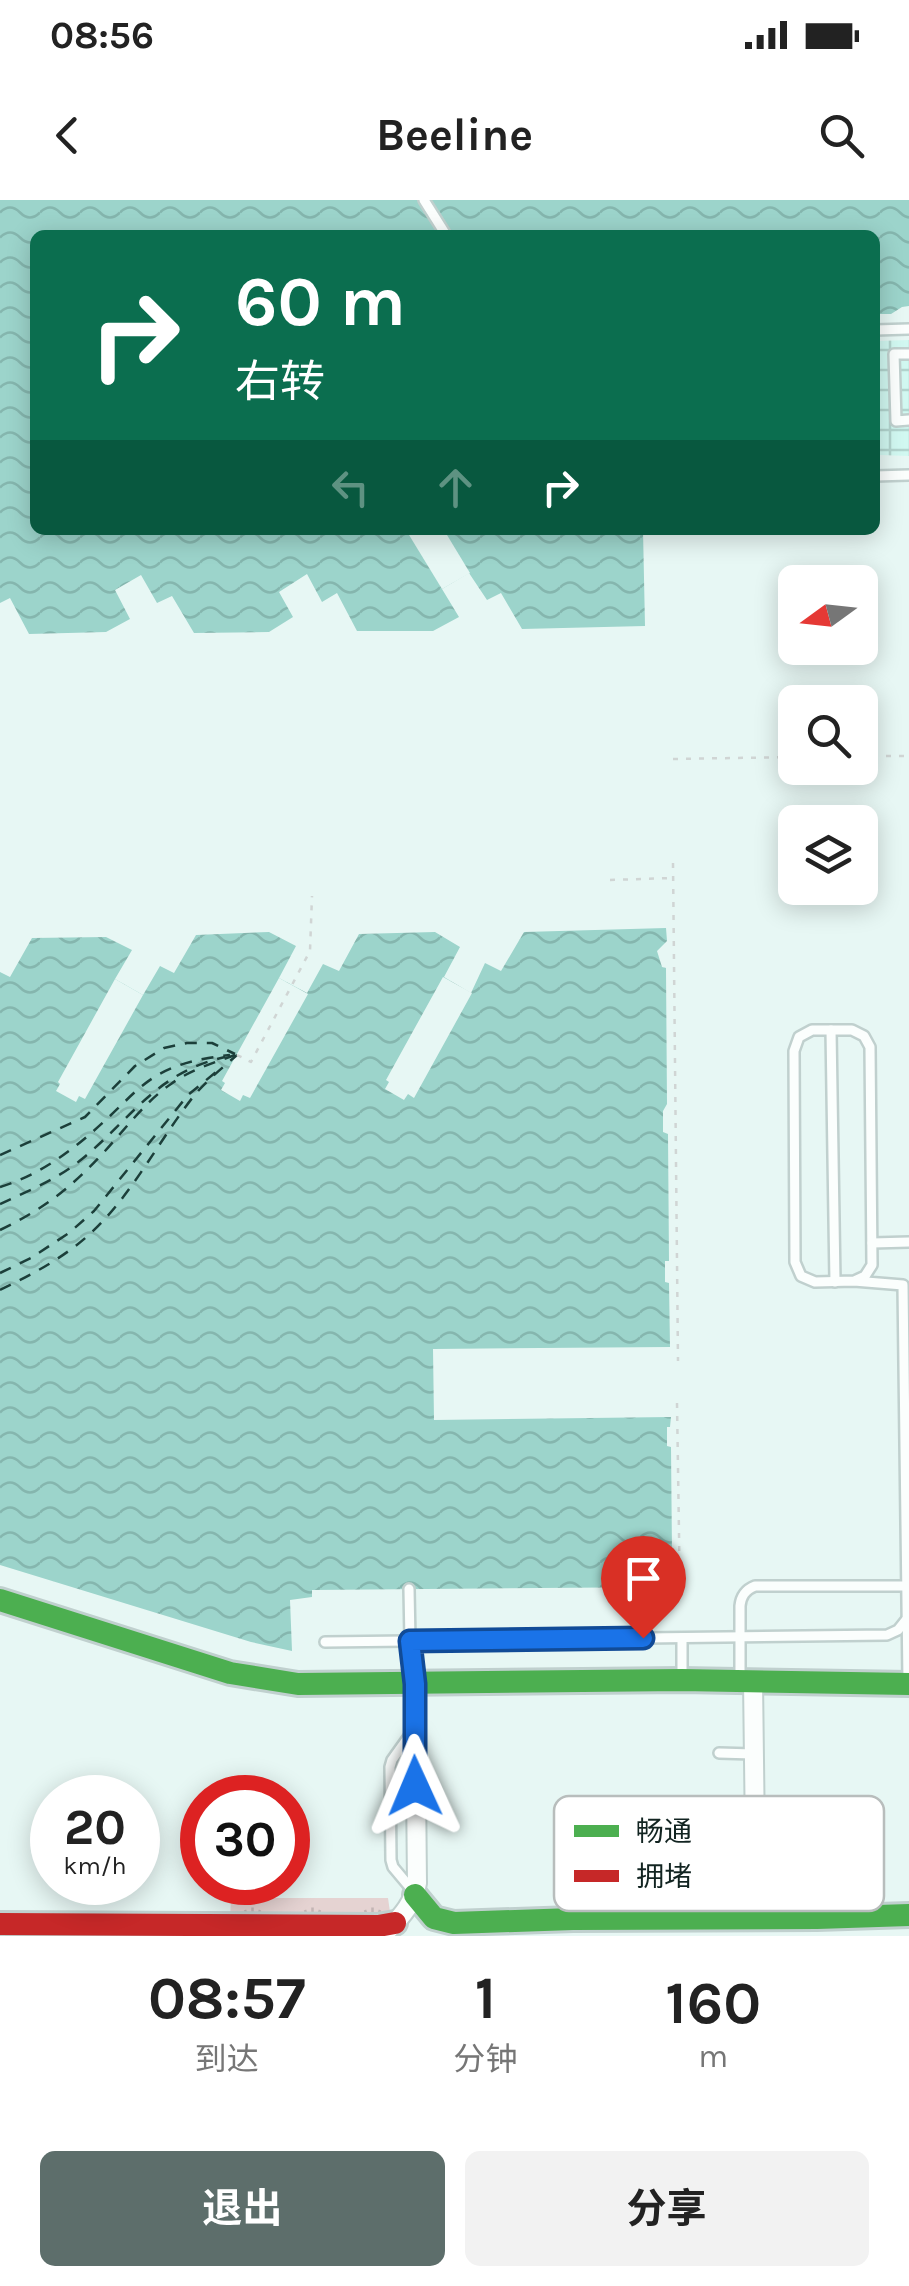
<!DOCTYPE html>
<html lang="zh">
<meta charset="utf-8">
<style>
:root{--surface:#fff;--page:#f2f2f2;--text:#222;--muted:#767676;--accent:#5d6e6b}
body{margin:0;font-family:Karla,"Noto Sans SC",sans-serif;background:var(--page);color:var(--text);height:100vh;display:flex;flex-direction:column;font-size:38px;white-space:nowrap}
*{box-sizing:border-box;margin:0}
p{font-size:32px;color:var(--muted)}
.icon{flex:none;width:55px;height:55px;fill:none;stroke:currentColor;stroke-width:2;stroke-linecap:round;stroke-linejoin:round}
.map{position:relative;height:1736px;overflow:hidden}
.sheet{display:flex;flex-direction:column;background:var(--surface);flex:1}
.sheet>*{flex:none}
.banner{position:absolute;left:30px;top:30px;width:850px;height:305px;border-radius:15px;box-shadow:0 5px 25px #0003;background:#0b6e4f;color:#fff;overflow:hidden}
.needle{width:65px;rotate:255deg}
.fabs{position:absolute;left:778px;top:365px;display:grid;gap:20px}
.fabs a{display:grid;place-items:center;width:100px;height:100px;border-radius:15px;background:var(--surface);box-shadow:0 5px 25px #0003;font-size:50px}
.speed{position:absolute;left:30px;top:1575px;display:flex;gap:20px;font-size:50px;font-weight:700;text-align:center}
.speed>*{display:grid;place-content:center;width:130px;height:130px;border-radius:50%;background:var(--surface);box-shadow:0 5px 25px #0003;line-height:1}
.speed small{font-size:25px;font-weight:400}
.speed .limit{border:15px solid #d22;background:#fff;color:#111}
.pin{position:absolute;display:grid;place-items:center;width:85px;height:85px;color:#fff;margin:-102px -42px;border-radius:50% 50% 50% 0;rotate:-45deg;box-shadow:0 0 10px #0007}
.pin .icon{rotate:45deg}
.me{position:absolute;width:110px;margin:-55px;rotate:359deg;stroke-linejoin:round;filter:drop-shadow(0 0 8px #0008)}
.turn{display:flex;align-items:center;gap:35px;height:210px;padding:0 40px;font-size:45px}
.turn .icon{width:130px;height:130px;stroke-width:2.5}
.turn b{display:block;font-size:70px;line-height:85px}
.lanes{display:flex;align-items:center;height:95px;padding:0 40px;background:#0003;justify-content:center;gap:50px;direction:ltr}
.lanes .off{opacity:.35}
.eta{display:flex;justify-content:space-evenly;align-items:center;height:170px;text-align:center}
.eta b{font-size:60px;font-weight:700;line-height:70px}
.button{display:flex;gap:20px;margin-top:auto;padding:20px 40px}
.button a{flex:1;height:115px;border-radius:15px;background:var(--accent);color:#fff;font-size:40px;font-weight:700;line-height:115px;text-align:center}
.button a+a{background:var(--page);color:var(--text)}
.status{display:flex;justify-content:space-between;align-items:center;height:70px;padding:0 50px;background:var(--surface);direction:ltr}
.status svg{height:28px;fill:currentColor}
header{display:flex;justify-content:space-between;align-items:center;height:130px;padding:0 40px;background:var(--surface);font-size:45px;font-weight:700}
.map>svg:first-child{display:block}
.industrial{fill:url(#industrial-grid)}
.grass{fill:url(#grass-tufts)}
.water{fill:url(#water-waves)}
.pier{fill:#e7f7f4}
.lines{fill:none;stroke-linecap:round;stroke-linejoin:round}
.ferry{stroke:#1c3f3a;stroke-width:2.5;stroke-dasharray:12 10;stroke-linecap:butt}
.lane-casing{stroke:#c0d0ce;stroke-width:14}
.street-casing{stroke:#c0d0ce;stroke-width:22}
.fast-casing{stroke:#c0d0ce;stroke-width:28}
.jam-casing{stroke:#c0d0ce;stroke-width:28}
.path{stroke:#d0d5d4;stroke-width:2.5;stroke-dasharray:5 8;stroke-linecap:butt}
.lane{stroke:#fbfefd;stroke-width:9}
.street{stroke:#fbfefd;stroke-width:18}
.fast{stroke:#4caf50;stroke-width:22}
.jam{stroke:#c62828;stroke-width:22}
.route-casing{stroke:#114b97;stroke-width:25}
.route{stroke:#1a73e8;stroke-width:18}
.key{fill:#fff;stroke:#b8bdbc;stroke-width:2.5}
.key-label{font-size:28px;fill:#122421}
</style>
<div class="status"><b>08:56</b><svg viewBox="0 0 49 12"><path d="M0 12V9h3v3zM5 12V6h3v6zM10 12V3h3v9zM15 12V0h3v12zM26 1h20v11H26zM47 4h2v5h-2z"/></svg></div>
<header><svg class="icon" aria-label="back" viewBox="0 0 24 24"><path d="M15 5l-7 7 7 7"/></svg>Beeline<svg class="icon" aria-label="search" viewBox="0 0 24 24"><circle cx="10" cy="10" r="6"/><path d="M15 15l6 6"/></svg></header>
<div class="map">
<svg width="909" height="1736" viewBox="0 0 909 1736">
<defs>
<pattern id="industrial-grid" width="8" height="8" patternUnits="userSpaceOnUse" patternTransform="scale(2.5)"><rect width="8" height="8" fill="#d1f8f1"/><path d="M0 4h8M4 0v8" fill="none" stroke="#b2d4ce"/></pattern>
<pattern id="grass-tufts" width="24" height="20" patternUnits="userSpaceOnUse" patternTransform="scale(2.5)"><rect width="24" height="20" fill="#e5d3d2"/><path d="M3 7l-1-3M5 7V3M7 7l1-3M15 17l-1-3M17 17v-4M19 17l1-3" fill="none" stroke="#c3b5b4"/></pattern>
<pattern id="water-waves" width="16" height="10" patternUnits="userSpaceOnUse" patternTransform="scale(2.5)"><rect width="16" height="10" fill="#9cd4cb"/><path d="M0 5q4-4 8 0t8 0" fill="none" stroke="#85b6ae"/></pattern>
</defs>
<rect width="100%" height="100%" fill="#e7f7f4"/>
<!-- industrial -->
<polygon class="industrial" points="909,140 909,256 880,255 879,141"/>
<!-- grass -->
<polygon class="grass" points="231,1698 388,1698 390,1712 385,1715 230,1719"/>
<!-- water -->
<g class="water">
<polygon points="0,0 909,0 909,106 902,107 891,114 875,114 875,35 35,35 35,330 643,330 645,426 522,429 501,393 487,400 469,373 442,389 459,417 433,431 357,431 337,393 322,402 307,374 279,392 293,417 269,432 194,433 172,396 157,403 141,375 115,390 130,419 106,432 29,434 10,398 0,403"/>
<polygon points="666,728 667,741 657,751 662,767 666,768 667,904 663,911 663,932 668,934 669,1061 665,1061 665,1082 669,1083 670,1147 433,1149 434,1220 671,1217 670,1227 667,1227 667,1246 671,1247 672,1353 668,1354 668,1373 672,1374 673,1387 312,1390 312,1397 290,1400 292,1451 251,1442 0,1365 0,772 10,777 32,738 106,737 132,750 115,779 143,795 160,766 174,773 196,735 269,732 296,746 279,778 307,793 323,764 339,771 359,734 435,732 460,747 444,777 471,793 485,763 501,771 524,732"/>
</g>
<!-- pier -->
<g class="pier">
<polygon points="406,330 444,330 470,373 442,389"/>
<polygon points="443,777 472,793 414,898 408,894 404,900 385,889 389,882 386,880"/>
<polygon points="279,778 308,794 250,898 243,895 240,901 221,890 225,883 222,881"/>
<polygon points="115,779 143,795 85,899 79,896 76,902 56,891 60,884 58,882"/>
</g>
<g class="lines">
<!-- ferry -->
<g class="ferry">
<polyline points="0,955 85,917 135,866 164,848 187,843 212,843 235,854"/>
<path d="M0 987C43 974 77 947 110 916 125 902 138 887 156 876 180 862 204 858 230 855"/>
<path d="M0 1004C28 991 58 979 82 959 132 918 157 872 225 857"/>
<path d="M0 1030C44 1009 72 987 105 951 126 928 146 901 171 884 190 870 213 863 235 855"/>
<polyline points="0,1073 31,1058 69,1033 94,1011 188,895 216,872"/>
<path d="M0 1090C37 1072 73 1053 102 1022 137 985 161 938 193 897 205 882 222 868 237 855"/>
</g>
<!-- lane casing -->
<g class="lane-casing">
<g id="lane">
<polyline points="424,0 446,35"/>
<polyline points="875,130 909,129"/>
<polyline points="909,154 894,154 896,221 909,220"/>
<polyline points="875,276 909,275"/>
<polyline points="831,830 835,1082"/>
<polyline points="872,1043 909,1042"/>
<polyline points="854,1081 865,1076 872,1065 870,847 864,836 852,830 812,830 799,837 794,851 795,1062 801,1076 815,1082 854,1081 903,1085 908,1481"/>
<polyline points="409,1389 410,1441 415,1481"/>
<polyline points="325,1442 887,1435 898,1430 906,1420"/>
<polyline points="682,1478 682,1438"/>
<path d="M740 1478V1406C741 1396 745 1390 755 1386H907"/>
<polyline points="412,1532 392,1560 390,1567 391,1660 393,1667 414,1692"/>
<polyline points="719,1553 753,1554"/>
<polyline points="720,1650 755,1650"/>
<polyline points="572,1681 573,1716"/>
<polyline points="802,1716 806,1706 807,1692"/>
</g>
</g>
<!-- street casing -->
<g class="street-casing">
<g id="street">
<polyline points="753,1481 756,1718"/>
<path d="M389 1729C403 1715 414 1702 417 1683L415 1484"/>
</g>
</g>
<!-- fast casing -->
<g class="fast-casing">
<g id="fast">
<polyline points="0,1400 230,1473 298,1484 682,1480 909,1484"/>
<polyline points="415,1695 434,1718 454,1723 573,1719 817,1718 909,1715"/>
</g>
</g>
<!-- jam casing -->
<g class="jam-casing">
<polyline id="jam" points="0,1724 378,1726 395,1723"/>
</g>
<!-- path -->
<g class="path">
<polyline points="860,556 909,556"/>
<polyline points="673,559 795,557"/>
<polyline points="673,663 678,1161"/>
<polyline points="610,680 672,678"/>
<polyline points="237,855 251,862 310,751 312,696"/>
<polyline points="677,1203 680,1398"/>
</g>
<!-- lane -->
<use href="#lane" class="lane"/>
<!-- street -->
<use href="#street" class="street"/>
<!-- fast -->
<use href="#fast" class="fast"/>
<!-- jam -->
<use href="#jam" class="jam"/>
</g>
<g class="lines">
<!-- route casing -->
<g class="route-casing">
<polyline id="route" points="415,1586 415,1484 410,1441 643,1438"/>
</g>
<!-- route -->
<use href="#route" class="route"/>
</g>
<!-- legend -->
<rect x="554" y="1596" width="330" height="115" rx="15" class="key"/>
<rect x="574" y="1625" width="45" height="12" fill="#4caf50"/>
<rect x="574" y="1670" width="45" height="12" fill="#c62828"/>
<g class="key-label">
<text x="636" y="1641">畅通</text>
<text x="636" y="1686">拥堵</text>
</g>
</svg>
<div class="fabs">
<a><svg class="needle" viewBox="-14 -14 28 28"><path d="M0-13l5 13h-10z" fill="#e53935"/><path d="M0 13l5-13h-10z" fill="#767676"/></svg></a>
<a><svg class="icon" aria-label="search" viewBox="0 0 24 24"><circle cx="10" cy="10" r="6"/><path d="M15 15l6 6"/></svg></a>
<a><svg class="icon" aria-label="layers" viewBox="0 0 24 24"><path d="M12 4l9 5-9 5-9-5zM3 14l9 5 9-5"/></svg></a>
</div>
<div class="speed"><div>20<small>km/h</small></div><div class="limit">30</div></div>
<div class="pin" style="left:643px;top:1438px;background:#d93025"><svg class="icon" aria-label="arrive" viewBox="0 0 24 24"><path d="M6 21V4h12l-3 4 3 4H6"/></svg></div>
<svg class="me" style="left:415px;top:1586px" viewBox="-20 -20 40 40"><path d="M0-17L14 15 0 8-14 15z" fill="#1a73e8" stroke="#fff" stroke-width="4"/></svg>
<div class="banner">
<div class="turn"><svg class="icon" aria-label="right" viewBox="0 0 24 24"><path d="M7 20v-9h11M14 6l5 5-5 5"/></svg><div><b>60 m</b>右转</div></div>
<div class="lanes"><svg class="icon off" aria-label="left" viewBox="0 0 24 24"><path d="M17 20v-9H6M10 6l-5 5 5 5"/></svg><svg class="icon off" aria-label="ahead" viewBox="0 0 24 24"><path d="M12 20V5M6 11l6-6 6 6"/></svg><svg class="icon" aria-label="right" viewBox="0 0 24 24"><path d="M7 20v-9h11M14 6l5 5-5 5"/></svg></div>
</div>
</div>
<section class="sheet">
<div class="eta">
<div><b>08:57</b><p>到达</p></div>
<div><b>1</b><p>分钟</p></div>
<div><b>160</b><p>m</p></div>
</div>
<div class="button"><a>退出</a><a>分享</a></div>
</section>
